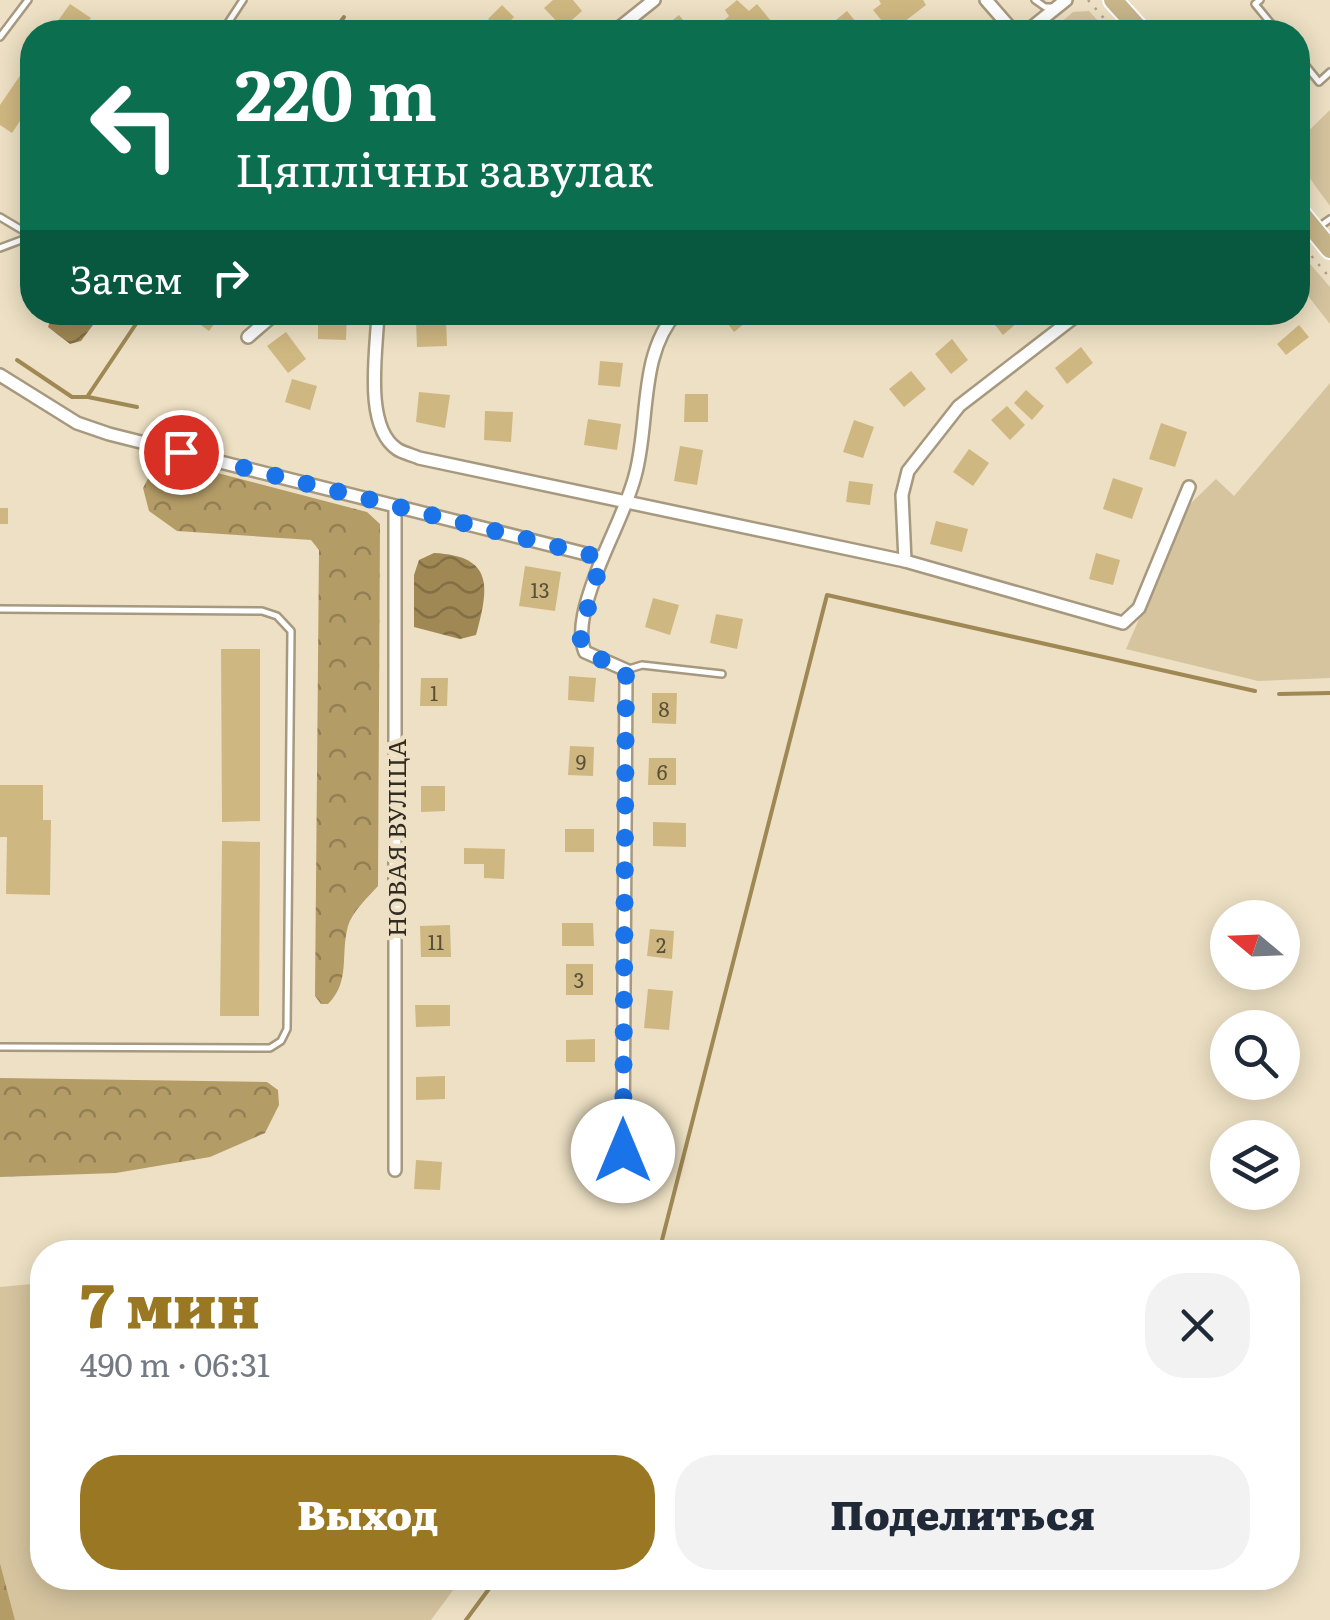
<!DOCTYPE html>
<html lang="ru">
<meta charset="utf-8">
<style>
:root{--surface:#fff;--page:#f2f2f3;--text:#1f2937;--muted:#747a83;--accent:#9a7722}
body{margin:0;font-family:Literata,serif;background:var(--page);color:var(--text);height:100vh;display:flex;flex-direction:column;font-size:38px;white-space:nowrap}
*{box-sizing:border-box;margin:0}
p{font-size:32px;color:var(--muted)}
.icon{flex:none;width:55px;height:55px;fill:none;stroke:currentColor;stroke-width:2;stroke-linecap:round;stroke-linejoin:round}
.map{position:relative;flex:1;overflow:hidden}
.drawer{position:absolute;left:30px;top:1240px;width:1270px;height:350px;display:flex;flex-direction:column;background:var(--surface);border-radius:40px;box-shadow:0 5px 25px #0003}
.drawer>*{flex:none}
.hud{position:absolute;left:20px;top:20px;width:1290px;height:305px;border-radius:40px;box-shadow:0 5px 25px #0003;background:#0b6e4f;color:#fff;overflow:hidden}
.needle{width:65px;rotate:289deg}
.tools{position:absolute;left:1210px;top:900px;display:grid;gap:20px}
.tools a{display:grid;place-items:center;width:90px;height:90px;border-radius:50%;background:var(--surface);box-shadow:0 5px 25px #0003;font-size:50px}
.pin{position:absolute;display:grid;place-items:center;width:85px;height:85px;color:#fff;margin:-42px;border:5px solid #fff;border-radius:50%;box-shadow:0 2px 10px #0007}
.me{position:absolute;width:110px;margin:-55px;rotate:0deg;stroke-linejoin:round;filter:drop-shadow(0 0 8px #0008)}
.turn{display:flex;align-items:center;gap:35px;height:210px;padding:0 50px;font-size:45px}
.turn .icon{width:130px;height:130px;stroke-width:2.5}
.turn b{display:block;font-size:70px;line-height:85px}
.then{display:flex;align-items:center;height:95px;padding:0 50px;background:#0003;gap:20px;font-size:38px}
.round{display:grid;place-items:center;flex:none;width:105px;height:105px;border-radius:40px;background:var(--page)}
.summary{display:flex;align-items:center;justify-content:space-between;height:170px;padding:0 50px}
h1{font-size:60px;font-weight:800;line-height:75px;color:var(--accent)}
.button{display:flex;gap:20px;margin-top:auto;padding:20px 50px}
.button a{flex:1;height:115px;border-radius:40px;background:var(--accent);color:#fff;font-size:40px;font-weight:800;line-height:115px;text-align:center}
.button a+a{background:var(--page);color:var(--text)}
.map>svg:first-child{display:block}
.green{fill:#d6c49f}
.forest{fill:url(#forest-crowns)}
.water{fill:url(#water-waves)}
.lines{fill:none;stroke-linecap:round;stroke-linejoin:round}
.stream{stroke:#a08854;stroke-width:4}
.building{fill:#cfb781}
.lane-casing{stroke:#a6997f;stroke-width:10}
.street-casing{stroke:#a6997f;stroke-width:16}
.primary-casing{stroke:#fff;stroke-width:22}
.path{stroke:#ada28c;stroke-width:2.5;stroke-dasharray:2.5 8;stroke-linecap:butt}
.lane{stroke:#fff;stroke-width:5}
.street{stroke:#fff;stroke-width:11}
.primary{stroke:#c8b58a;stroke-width:18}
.route{stroke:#1a73e8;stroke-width:18;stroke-dasharray:0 32.4}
.labels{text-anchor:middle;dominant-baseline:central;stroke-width:9;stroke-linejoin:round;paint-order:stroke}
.number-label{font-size:20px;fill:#584f39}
.street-label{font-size:25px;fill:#312c21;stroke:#ede0c4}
</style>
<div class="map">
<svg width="1330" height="1620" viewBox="0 0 1330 1620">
<defs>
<pattern id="forest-crowns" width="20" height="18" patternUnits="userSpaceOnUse" patternTransform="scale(2.5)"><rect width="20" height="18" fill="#b49c67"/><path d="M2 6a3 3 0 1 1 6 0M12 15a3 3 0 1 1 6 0" fill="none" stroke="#937f54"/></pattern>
<pattern id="water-waves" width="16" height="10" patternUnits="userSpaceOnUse" patternTransform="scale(2.5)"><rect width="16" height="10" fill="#a08854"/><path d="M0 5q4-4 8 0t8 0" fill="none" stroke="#836f45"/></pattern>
</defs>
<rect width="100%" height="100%" fill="#ede0c4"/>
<!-- green -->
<g class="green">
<polygon points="1089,11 1108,32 1050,32 1073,12"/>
<polygon points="1330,110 1330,206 1298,162 1298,141"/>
<polygon points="1298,250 1330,287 1330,324 1298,283"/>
<polygon points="1330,383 1330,678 1258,681 1126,649 1189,505 1216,479 1234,496"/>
<polygon points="401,1245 639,1252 330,1252"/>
<polygon points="42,1283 42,1578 462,1578 431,1620 15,1620 0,1563 0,1287"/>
</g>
<!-- forest -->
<g class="forest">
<path d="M171 461 367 512 380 524 378 886C368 897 352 912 348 926 340 955 351 981 328 1004H321L315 996 319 550 311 540 177 531 149 511 143 488 153 469Z"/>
<polygon points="0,1078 267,1082 278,1090 279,1105 265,1133 210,1157 116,1173 0,1177"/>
<polygon points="0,1563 15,1620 0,1620"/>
</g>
<!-- water -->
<g class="water">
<polygon points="53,313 53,312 102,313 81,341 70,344 48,327"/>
<path d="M434 553C494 556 489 587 476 635L460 639 414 627V575L419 560Z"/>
</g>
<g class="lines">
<!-- stream -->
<g class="stream">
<polyline points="333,32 344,17"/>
<polyline points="17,360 72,397 87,397 144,312"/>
<polyline points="88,397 137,407"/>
<polyline points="1279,694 1330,693"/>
<polyline points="659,1252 827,595 1255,691"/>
<polyline points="466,1620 497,1578"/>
</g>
</g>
<!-- building -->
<g class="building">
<polygon points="553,0 573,0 582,11 563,28 544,8"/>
<polygon points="737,0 749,11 757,4 771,21 757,32 729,32 721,23 729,16 725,10"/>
<polygon points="879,0 923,0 926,5 891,32 873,10 881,4"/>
<polygon points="70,4 91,18 81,32 50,32"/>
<polygon points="502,5 514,17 501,31 488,19"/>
<polygon points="847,11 861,28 855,32 821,32"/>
<polygon points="679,15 693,32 658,32"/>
<polygon points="32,58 32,103 12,133 0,125 0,105"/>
<polygon points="183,312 223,312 209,331"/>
<polygon points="318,312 347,312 346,340 318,339"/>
<polygon points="719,312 751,312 754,316 734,332"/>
<polygon points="989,312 1017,312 1022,319 1003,335 987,315"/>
<polygon points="446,320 447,346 417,347 416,321"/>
<polygon points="1299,325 1309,337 1286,355 1277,344"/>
<polygon points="286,332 306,359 288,373 267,346"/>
<polygon points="952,339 968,360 951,374 935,354"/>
<polygon points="1081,347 1093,363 1067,384 1055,368"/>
<polygon points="600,361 623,363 620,387 598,385"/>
<polygon points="911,371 926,389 904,407 889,389"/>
<polygon points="292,379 317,386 310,410 285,402"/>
<polygon points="1026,390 1044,406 1032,420 1014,403"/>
<polygon points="419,392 450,395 445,428 416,422"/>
<polygon points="685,394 708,394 708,422 684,422"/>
<polygon points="1007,406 1025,425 1010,440 991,420"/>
<polygon points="485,411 513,412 511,442 484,440"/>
<polygon points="588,419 621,424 617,450 584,445"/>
<polygon points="854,420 874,427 863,458 843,452"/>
<polygon points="1161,423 1187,432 1175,467 1149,459"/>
<polygon points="680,446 703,450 697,485 674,481"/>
<polygon points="969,449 989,463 973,486 953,472"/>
<polygon points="1113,478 1143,488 1132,519 1103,509"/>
<polygon points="849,481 873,484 870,505 846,502"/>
<rect x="0" y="508" width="8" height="16"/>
<polygon points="936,521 968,529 962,552 930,544"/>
<polygon points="1096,553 1120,560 1113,585 1089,579"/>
<polygon points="525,566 561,572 555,611 519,606"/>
<polygon points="653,598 679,605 670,635 645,627"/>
<polygon points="716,614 743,619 737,649 710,643"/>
<polygon points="221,649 260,649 260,821 222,822"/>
<polygon points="569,676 596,678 594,702 568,700"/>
<polygon points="421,678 448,678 447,706 420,706"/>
<polygon points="652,693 677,693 676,724 652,723"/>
<polygon points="570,746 594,747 593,776 568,775"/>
<polygon points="649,758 676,758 676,785 648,785"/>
<polygon points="0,785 43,785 43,820 51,820 50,895 6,894 7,837 0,837"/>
<polygon points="421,786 445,786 445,811 421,812"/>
<polygon points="653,822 686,823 686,847 653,846"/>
<rect x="565" y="829" width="29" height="23"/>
<polygon points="222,841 260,842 259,1016 220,1016"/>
<polygon points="464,848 505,849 504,879 484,878 484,864 464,864"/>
<polygon points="562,923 593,923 594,946 562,946"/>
<polygon points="450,925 451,957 421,957 420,926"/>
<polygon points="650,929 674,931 672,959 647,956"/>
<rect x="566" y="964" width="27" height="31"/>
<polygon points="648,989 673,991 669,1030 644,1028"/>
<polygon points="415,1005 450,1005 450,1026 416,1027"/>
<polygon points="595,1039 595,1062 566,1062 566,1040"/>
<polygon points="445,1076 445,1099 416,1100 416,1077"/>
<polygon points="416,1160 442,1162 440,1190 414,1189"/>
</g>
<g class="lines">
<!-- lane casing -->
<g class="lane-casing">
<g id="lane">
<polyline points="1035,0 1045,7 1055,7"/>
<polyline points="1260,0 1255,4 1278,32"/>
<polyline points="222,32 243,0"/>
<polyline points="0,37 28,0"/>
<polyline points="1298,56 1319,82 1330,72"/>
<polyline points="0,217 32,236"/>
<polyline points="1316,229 1330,219"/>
<polyline points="0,248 32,236"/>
<polyline points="0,609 262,611 277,616 291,631 287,1029 281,1041 270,1048 0,1047"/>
<polyline points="629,669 642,665 722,674"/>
</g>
</g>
<!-- street casing -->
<g class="street-casing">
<g id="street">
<polyline points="986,0 1014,32"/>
<polyline points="614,32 654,0"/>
<polyline points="1026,32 1066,0"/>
<path d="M378 312C377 349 363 426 397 449 403 453 412 455 419 458L905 561 1123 623 1139 608 1189 487"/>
<polyline points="248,337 277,312"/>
<polyline points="0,375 77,423 109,434 602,558"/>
<polyline points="395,507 395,1170"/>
<polyline points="905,561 902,495 908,471 959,406 1081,312"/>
<path d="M623 1151 626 670 585 652C576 631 587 599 595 577 607 543 626 510 635 476 650 423 638 355 677 312"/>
</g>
</g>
<!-- primary casing -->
<g class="primary-casing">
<g id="primary">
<polyline points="1113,0 1142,32"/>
<polyline points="1298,210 1330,249"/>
</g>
</g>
<!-- path -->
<g class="path">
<polyline points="1088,0 1116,32"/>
<polyline points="1298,240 1330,278"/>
</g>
<!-- lane -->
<use href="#lane" class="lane"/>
<!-- street -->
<use href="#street" class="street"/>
<!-- primary -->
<use href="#primary" class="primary"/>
</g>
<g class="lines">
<!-- route -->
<polyline class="route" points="181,452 602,558 580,636 584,652 626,670 623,1151"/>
</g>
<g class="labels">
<!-- number labels -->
<g class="number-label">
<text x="540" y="589">13</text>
<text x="434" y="692">1</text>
<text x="664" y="708">8</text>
<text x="581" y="761">9</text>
<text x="662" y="771">6</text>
<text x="436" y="941">11</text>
<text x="661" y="944">2</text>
<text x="579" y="979">3</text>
</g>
<!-- street labels -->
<g class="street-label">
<text transform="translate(395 838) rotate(-90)">НОВАЯ ВУЛІЦА</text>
</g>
</g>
</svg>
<div class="tools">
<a><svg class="needle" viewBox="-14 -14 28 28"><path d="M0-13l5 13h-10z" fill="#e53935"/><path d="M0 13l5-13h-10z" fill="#747a83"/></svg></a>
<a><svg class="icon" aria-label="search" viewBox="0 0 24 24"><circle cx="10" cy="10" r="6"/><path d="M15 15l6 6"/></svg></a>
<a><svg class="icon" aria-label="layers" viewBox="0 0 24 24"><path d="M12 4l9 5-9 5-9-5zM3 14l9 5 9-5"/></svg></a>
</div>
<div class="pin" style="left:181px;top:452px;background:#d93025"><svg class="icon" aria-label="arrive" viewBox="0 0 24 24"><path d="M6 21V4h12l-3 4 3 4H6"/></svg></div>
<svg class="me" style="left:623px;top:1151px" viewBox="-20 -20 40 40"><circle r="19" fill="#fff"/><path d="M0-13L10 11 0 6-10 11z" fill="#1a73e8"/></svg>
<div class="hud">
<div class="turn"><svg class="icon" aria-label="left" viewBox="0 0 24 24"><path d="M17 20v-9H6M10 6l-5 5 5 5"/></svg><div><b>220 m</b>Цяплічны завулак</div></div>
<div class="then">Затем<svg class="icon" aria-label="right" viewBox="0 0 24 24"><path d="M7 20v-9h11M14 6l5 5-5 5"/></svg></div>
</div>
<section class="drawer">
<div class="summary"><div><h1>7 мин</h1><p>490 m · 06:31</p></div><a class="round"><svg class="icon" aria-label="close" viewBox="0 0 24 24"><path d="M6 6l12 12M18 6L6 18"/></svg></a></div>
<div class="button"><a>Выход</a><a>Поделиться</a></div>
</section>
</div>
